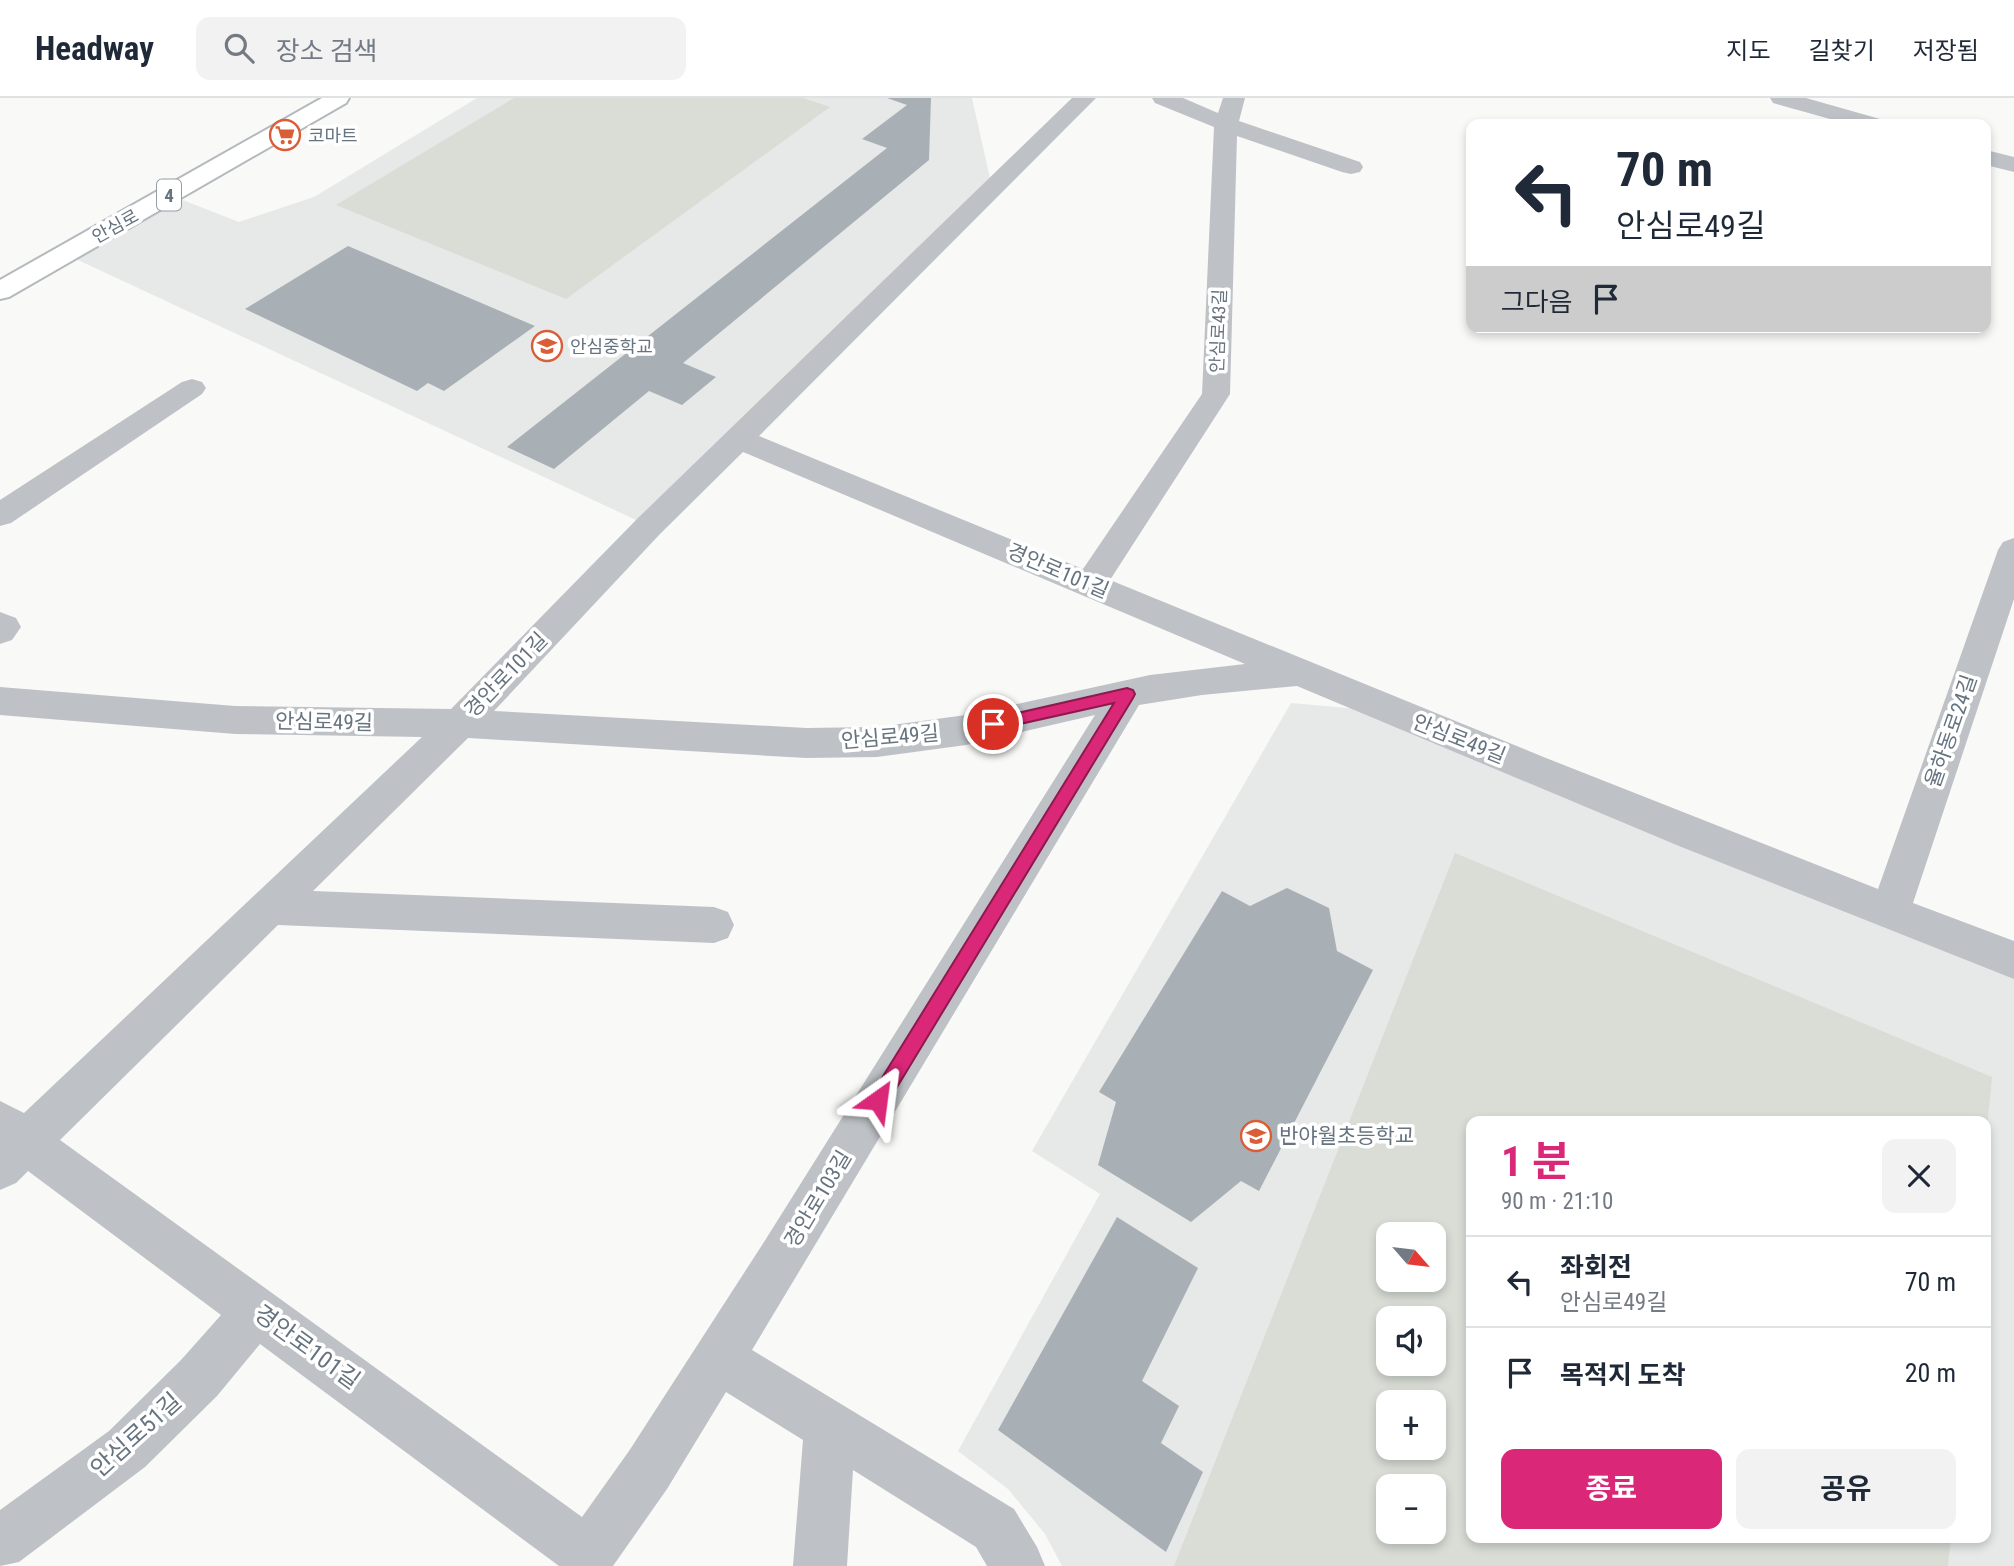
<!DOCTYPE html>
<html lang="ko">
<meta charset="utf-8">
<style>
:root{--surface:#fff;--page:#f2f2f3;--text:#1f2937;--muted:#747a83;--line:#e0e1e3;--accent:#db2777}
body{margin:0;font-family:"Roboto Condensed","Noto Sans KR",sans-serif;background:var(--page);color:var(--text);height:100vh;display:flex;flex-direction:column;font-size:26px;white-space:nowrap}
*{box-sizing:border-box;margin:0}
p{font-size:23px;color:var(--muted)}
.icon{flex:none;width:38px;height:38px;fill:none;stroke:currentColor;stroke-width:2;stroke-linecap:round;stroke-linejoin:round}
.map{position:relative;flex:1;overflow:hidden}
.panel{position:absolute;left:1466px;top:1018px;width:525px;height:427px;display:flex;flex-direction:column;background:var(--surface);border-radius:14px;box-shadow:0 4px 10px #0003}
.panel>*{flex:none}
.banner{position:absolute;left:1466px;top:21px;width:525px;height:214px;border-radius:14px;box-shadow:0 4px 10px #0003;background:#fff;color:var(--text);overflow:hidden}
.needle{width:46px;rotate:118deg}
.buttons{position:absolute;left:1376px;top:1124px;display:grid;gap:14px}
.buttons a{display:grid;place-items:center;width:70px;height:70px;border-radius:14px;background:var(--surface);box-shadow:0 4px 10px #0003;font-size:35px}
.pin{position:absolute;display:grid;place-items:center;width:60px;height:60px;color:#fff;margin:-30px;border:4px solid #fff;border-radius:50%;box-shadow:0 2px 7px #0007}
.me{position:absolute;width:77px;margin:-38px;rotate:31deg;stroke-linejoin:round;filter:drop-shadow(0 0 5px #0008)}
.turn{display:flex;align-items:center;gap:24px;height:147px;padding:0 35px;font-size:32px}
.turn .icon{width:91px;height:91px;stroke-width:2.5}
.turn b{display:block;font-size:49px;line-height:60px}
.then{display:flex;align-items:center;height:66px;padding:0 35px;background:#0003;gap:14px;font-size:26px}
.round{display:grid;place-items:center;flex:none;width:74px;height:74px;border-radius:14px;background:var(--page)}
.summary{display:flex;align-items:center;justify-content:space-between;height:119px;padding:0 35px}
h1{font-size:42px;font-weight:700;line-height:52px;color:var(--accent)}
.button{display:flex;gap:14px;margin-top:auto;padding:14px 35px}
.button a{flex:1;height:80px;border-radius:14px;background:var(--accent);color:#fff;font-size:28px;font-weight:700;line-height:80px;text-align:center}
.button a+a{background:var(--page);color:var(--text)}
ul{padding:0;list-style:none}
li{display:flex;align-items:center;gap:21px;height:91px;padding:0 35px;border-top:2px solid var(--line)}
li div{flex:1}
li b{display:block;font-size:26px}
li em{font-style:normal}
header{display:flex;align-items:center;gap:42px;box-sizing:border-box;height:98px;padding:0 35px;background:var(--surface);border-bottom:2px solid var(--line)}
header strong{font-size:33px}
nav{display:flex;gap:38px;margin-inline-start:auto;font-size:24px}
.search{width:490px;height:63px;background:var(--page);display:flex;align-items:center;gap:18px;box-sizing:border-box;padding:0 24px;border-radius:14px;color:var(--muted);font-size:26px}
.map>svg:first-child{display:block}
.built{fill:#e7e8e8;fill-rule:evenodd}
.green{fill:#d9ddd6;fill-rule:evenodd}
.building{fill:#a8b0b6}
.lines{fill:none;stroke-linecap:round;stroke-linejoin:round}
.major-casing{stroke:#b4b9bd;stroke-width:4}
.minor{fill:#bec2c6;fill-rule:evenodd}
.major{fill:#fff;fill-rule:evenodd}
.route{fill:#db2777;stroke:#8e194d;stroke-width:2}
.labels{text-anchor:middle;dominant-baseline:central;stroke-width:7;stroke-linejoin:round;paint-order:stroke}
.far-poi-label{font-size:18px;fill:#667480;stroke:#fff;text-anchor:start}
.far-street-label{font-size:18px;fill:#667480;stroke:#fff}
.shield{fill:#fff;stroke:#949ea6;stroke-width:2}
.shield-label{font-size:19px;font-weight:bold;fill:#667480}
.street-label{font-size:21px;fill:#667480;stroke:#fff}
.poi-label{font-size:21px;fill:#667480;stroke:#fff;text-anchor:start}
.near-street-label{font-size:24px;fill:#667480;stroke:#fff}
</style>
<header>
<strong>Headway</strong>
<div class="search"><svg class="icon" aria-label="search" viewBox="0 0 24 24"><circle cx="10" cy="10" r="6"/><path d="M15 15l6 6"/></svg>장소 검색</div>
<nav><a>지도</a><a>길찾기</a><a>저장됨</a></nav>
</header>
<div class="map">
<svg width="2014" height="1468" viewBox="0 0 2014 1468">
<rect width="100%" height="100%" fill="#f9f9f7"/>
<!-- built -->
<g class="built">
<polygon points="477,0 972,0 992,89 649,428 65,156 170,97 239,124 314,99"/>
<path d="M1291 605 1393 614 2014 862V1468H1062L1045 1436 1008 1391 958 1353 1100 1096 1032 1053ZM1472 1024H1986V1440H1472ZM1388 1136H1433V1181H1388ZM1388 1220H1433V1265H1388ZM1388 1304H1433V1349H1388ZM1388 1388H1433V1433H1388Z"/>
</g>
<!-- green -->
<g class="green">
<polygon points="514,0 803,0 830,9 566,201 336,107"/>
<path d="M1455 755 1992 979 1986 1042V1024H1472V1440H1951L1948 1468H1174ZM1388 1136H1433V1181H1388ZM1388 1220H1433V1265H1388ZM1388 1304H1433V1349H1388ZM1388 1388H1433V1433H1388Z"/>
</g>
<!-- building -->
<g class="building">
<polygon points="887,0 931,0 929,62 683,265 716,279 682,307 649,293 554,371 507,349 887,50 862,41 907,7"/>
<polygon points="348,148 535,228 444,293 428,285 417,293 245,211"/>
<polygon points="1287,790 1329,810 1337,853 1373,872 1259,1093 1241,1083 1191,1124 1098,1067 1116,1004 1099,994 1222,793 1250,808"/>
<polygon points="1117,1119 1198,1170 1142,1283 1179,1308 1161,1345 1203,1374 1166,1454 998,1332"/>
</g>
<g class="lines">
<!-- major casing -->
<g class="major-casing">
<polygon id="major" points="322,0 349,0 346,5 9,199 0,201 0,182"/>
</g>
<!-- minor -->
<g class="minor">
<path d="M1072 0H1096L759 338 1083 471 1202 296 1214 29 1155 5 1152 0H1183L1218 15 1223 0H1245L1239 23 1360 64 1363 69 1360 74 1351 76 1342 74 1237 38 1230 296 1110 482 1546 660 1878 791 1998 452 2003 444 2014 440V501L1913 805 2014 843V881L1679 748 1297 588 1202 597 1139 607 752 1252 1014 1411 1037 1449 1045 1468H987L976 1449 853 1372 847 1468H793L803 1342 726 1294 667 1391 613 1468H559L260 1246 217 1298 145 1369 19 1464 0 1468V1412L109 1333 181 1262 221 1217 28 1073 16 1085 0 1092V1003L24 1015 422 639 235 636 0 617V589L235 608 451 611 638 420ZM743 354 1245 566 1150 577 966 617 877 629 806 630 494 613 660 436ZM1095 617 764 1144 629 1353 582 1419 60 1042 278 827 714 845 728 840 734 827 728 814 714 809 313 793 468 640 806 660 877 659 966 647Z"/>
<polygon points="1770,0 1806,0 1880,21 1884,26 1848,26 1773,5"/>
<polygon points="1986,52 2014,59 2014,74 1986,67"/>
<polygon points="192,281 202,284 206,290 202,296 11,425 0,428 0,402 182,284"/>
<polygon points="0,514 16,520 21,529 12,542 0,546"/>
</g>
<!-- major -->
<use href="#major" class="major"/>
</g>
<!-- route -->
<polygon class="route" points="1127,590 1133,592 1135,596 1133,600 885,1009 878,1011 872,1009 869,1002 872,996 1114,605 993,632 985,626 987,622"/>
<!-- icons -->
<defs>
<g id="supermarket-ring" transform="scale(1.575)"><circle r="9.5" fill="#fff" stroke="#d95d37" stroke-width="1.5"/><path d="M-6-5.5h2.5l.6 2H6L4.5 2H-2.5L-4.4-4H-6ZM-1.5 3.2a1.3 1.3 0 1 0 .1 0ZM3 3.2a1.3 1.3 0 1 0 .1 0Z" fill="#d95d37"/></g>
<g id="school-ring" transform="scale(1.575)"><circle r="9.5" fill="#fff" stroke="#d95d37" stroke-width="1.5"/><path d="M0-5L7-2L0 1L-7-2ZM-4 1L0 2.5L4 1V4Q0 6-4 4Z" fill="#d95d37"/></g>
</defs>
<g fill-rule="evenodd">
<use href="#supermarket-ring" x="285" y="37"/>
<use href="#school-ring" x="547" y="248"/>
<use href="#school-ring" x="1256" y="1038"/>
</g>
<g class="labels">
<!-- far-poi labels -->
<g class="far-poi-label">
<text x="308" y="37">코마트</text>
<text x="570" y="248">안심중학교</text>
</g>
<!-- far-street labels -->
<g class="far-street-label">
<text transform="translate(115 128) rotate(-29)">안심로</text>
<text transform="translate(1218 233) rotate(-88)">안심로43길</text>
</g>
<!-- shield labels -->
<rect class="shield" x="157" y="81.5" width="24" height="31" rx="5"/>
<g class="shield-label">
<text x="169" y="97">4</text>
</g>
<!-- street labels -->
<g class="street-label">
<text transform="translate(1058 473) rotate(23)">경안로101길</text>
<text transform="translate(506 577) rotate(-46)">경안로101길</text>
<text transform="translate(324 624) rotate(1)">안심로49길</text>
<text transform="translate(1951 633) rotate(-71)">율하동로24길</text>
<text transform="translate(890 639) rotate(-5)">안심로49길</text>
<text transform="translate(1459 641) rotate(22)">안심로49길</text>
<text transform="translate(818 1101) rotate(-59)">경안로103길</text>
</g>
<!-- poi labels -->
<g class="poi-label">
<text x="1279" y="1038">반야월초등학교</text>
</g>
<!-- near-street labels -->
<g class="near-street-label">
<text transform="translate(307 1249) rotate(36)">경안로101길</text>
<text transform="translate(136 1337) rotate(-42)">안심로51길</text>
</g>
</g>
</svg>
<div class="buttons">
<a><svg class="needle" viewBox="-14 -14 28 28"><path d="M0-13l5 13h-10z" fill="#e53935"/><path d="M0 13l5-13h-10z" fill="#747a83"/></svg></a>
<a><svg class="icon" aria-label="sound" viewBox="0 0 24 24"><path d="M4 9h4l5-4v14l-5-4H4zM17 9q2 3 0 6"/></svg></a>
<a>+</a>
<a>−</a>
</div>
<div class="pin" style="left:993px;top:626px;background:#d93025"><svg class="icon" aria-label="arrive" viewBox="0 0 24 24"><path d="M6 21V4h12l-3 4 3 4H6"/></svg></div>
<svg class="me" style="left:878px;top:1002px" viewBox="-20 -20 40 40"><path d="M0-17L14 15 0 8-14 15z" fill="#db2777" stroke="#fff" stroke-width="4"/></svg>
<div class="banner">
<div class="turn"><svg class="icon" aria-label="left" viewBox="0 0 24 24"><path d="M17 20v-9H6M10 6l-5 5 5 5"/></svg><div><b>70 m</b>안심로49길</div></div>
<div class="then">그다음<svg class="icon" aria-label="arrive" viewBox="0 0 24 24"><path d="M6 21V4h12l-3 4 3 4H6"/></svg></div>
</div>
<section class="panel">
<div class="summary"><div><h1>1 분</h1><p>90 m · 21:10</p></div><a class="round"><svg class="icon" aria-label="close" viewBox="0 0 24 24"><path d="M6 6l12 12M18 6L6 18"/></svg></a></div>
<ul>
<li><svg class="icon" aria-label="left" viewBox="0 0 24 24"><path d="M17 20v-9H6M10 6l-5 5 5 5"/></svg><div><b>좌회전</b><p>안심로49길</p></div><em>70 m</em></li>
<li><svg class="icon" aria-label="arrive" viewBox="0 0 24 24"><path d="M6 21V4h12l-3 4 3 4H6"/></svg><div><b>목적지 도착</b></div><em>20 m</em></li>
</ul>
<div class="button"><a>종료</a><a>공유</a></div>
</section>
</div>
